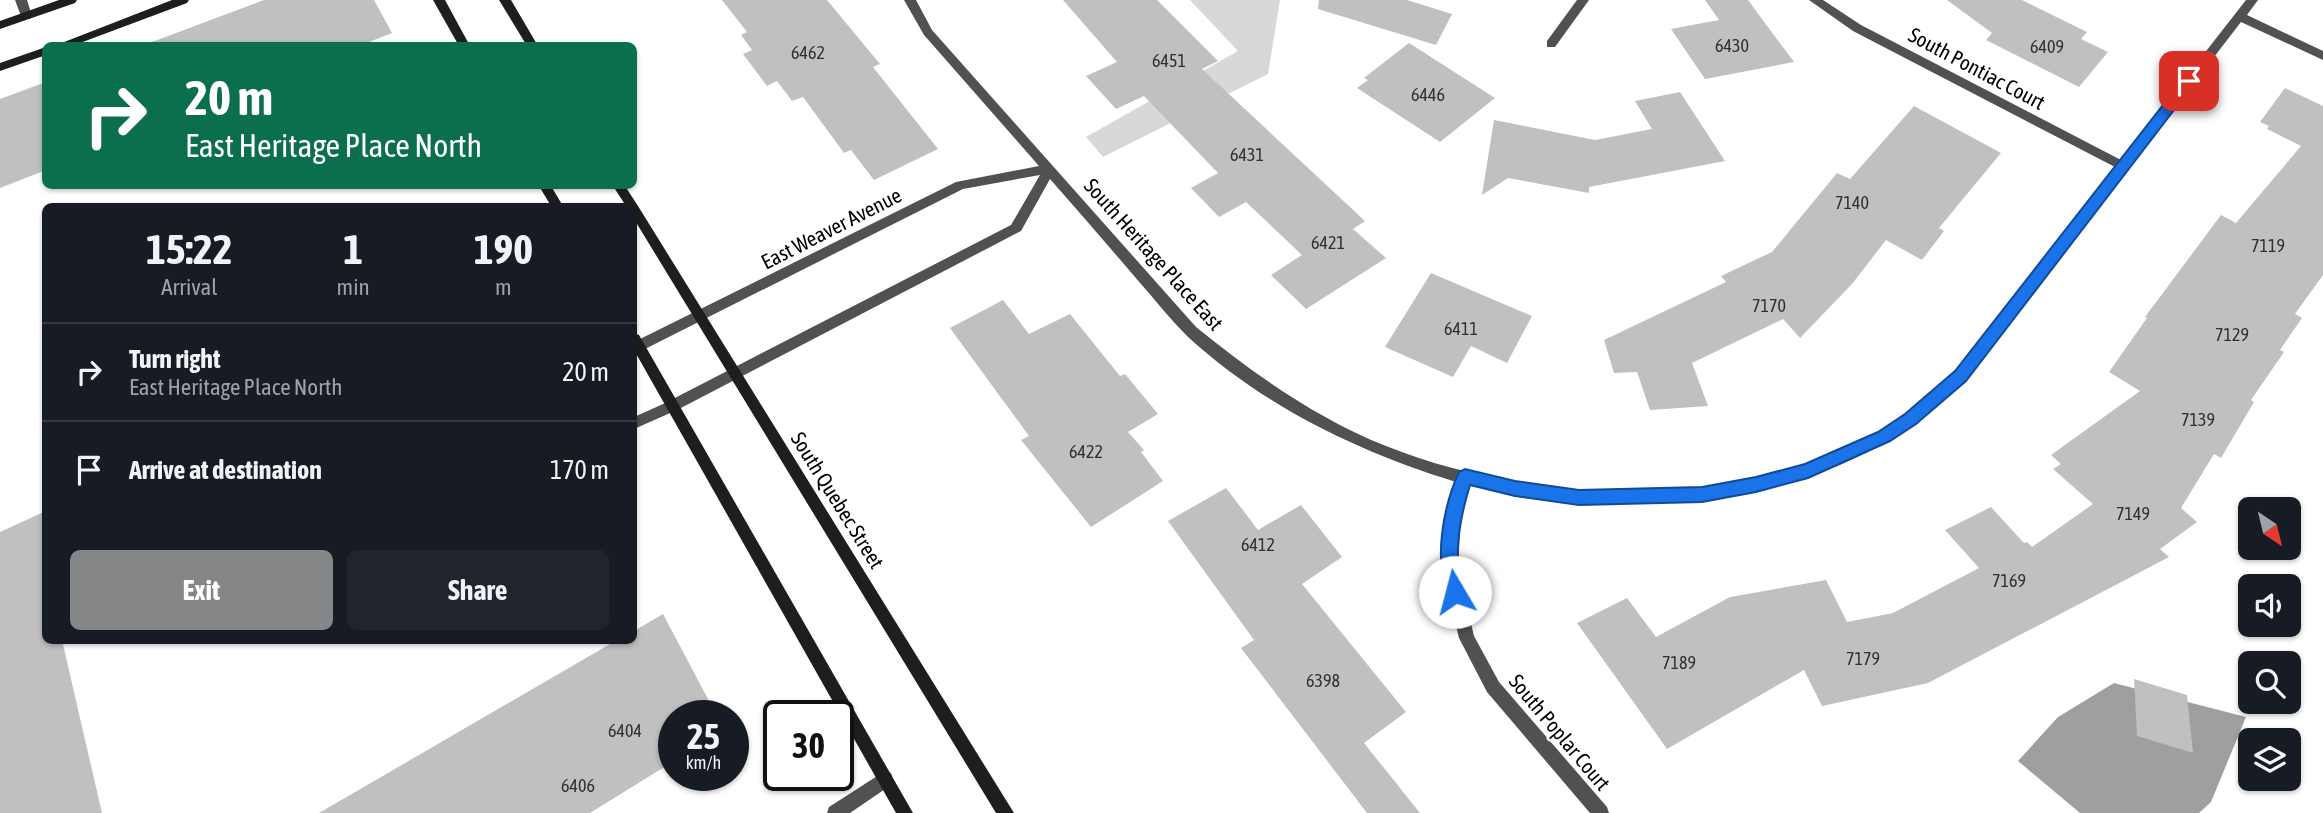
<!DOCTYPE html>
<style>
:root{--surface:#171b24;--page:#20242c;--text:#f1f3f6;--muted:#9ea1a6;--line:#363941;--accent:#858687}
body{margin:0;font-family:"Asap Condensed",sans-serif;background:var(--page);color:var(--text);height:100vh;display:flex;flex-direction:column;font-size:26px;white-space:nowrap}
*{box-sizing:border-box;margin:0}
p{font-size:23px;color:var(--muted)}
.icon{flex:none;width:38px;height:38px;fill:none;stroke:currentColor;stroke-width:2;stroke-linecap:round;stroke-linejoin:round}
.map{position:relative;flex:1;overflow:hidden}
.details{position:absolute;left:42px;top:203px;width:595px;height:441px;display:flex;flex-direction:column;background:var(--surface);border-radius:10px;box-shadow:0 2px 5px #0004}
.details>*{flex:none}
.banner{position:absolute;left:42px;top:42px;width:595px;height:147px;border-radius:10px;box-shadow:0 2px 5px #0004;background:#0b6e4f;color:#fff;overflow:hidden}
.needle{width:46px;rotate:145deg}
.buttons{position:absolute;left:2238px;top:497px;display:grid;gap:14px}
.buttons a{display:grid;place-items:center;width:63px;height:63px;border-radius:10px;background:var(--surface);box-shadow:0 2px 5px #0004;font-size:35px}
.speed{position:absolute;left:658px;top:700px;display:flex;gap:14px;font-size:35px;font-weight:700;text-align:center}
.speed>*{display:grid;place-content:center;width:91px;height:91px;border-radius:50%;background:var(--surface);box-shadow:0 2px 5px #0004;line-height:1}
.speed small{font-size:18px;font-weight:400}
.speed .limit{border:4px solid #111;border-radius:10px;background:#fff;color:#111}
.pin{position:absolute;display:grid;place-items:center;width:60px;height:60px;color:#fff;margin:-30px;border-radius:14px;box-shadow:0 4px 10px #0006}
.me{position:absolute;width:77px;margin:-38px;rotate:352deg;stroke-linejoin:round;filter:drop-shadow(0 0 5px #0008)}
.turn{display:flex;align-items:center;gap:24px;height:147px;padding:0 28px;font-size:32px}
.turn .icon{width:91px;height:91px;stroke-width:2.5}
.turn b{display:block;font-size:49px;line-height:60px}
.eta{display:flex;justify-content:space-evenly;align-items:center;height:119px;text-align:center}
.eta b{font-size:42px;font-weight:700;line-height:49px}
.primary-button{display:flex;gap:14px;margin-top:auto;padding:14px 28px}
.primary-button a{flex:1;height:80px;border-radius:10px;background:var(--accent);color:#fff;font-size:28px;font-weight:700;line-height:80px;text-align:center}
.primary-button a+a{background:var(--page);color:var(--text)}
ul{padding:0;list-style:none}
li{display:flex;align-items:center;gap:21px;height:98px;padding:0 28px;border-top:2px solid var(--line)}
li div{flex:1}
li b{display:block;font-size:26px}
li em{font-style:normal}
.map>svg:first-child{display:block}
.green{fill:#d8d8d8}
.water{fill:#9f9f9f}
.building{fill:#c0c0c0}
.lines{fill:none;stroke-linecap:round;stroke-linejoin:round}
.lane{fill:#515151;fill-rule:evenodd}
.street{fill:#515151;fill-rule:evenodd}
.secondary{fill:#1e1e1e;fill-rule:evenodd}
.route{fill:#1a73e8;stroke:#114b97;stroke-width:2}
.labels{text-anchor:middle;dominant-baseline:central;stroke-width:5;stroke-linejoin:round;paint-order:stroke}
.number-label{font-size:18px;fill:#303030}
.street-label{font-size:21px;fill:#000;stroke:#fff}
</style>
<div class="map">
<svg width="2323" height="813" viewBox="0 0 2323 813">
<rect width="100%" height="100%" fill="#fff"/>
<!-- green -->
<polygon class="green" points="1190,0 1280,0 1268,74 1103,157 1086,137 1238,51"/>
<!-- water -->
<polygon class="water" points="2114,683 2246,717 2211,802 2199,813 2080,813 2018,761 2058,717"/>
<!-- building -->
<g class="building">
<polygon points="264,0 374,0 392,33 359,46 153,46 152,42"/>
<polygon points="722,0 827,0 880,64 873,67 938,149 874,180 851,150 844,153 803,97 792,101 777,81 767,86 743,54 752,50 741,35 747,32"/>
<polygon points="1063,0 1157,0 1218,61 1202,69 1365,221 1353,229 1386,258 1306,309 1271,275 1302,255 1246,202 1219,217 1191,188 1218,173 1144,96 1116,109 1086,76 1117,62"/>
<polygon points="1319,0 1407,0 1452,14 1436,45 1318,9"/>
<polygon points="1705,0 1748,0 1794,62 1705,79 1671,29 1719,20"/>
<polygon points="1947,0 2022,0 2087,32 2081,39 2108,52 2079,87 1986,40 1992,33"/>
<polygon points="1409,43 1495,98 1440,142 1357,88 1368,80 1364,78"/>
<polygon points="46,82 46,170 0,188 0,99"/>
<polygon points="2285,88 2323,106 2323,275 2295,314 2302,318 2280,350 2284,352 2251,400 2254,402 2221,458 2214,454 2181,508 2197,522 2160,549 2169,557 1928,683 1822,706 1804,670 1667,749 1577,623 1627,598 1656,637 1730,597 1826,580 1847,622 1893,613 1979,568 1945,530 1991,507 2024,543 2027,542 2032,547 2093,504 2053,469 2061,464 2051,455 2140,391 2109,372 2147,318 2145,317 2221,215 2236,223 2301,146 2267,129 2269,126 2260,122"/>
<polygon points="1680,92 1725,161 1589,187 1589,193 1508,178 1482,195 1494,120 1595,140 1652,129 1635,101"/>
<polygon points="1914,106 2001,153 1939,228 1944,231 1922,260 1886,240 1852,284 1800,338 1783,319 1692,363 1708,406 1650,410 1637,372 1614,373 1604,340 1726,282 1721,276 1772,252 1837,173 1850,179"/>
<polygon points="1431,273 1532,316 1507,363 1471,346 1453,377 1385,347"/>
<polygon points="1003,300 1029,334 1070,314 1120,376 1125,374 1158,414 1128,432 1144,450 1141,452 1163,481 1091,527 1021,440 1029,436 950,328"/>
<polygon points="1226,488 1258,530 1301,505 1342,557 1302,584 1406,712 1364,743 1420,813 1367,813 1241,648 1254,640 1168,521"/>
<polygon points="46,511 46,640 62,640 102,813 0,813 0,532"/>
<polygon points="663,614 717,716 674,716 674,761 590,813 319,813 617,640 634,640 634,631"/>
<polygon points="2134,679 2187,695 2193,753 2137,736"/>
</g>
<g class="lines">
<!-- lane -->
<g class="lane">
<polygon points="15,0 27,0 32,16 30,19 22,19"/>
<polygon points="672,400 677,402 679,406 677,410 634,429 634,417"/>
<polygon points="885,771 891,773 893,779 891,785 850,813 827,813 829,807"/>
</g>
<!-- street -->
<g class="street">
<path d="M904 0H916L932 30 1196 327C1254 374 1316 418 1386 446 1534 506 1767 516 1902 417 1921 403 1941 388 1956 370 1978 346 1997 318 2017 293 2050 251 2082 209 2115 167L1853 31 1809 0H1823L1861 25 2121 160 2246 0H2258L2247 15 2323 51V60L2241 22 1965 380C1942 400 1920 421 1894 437 1767 515 1610 514 1469 485L1461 509 1458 569 1474 636 1499 682 1607 807 1609 813H1590L1487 692 1459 638 1442 569 1447 509 1456 482C1358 452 1263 406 1187 336 1171 320 1156 301 1141 284 1111 249 1081 214 1050 179L1021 231 677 410H667L665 406 667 402 1011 225 1040 175 963 189 643 350H634V342L956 182 1039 166 924 35Z"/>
<polygon points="1577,0 1589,0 1555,47 1547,47 1547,41"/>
</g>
<!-- secondary -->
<g class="secondary">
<polygon points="59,0 77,0 75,3 0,29 0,21"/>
<polygon points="172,0 189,0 187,3 72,46 54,46"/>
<polygon points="433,0 445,0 470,46 459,46"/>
<polygon points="499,0 511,0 538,46 527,46"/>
<polygon points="46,47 46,55 0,71 0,63"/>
<polygon points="539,186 551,186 563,206 551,206"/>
<polygon points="613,186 625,186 638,206 1014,813 996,813 634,219 634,206 626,206"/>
<polygon points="634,333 639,335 913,813 896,813 634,350"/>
</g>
</g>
<!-- route -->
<path class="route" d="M2189 76 2194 77V84L1966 381 1916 424 1890 441 1808 478 1756 492 1702 502 1579 505 1515 496 1470 485C1462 511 1455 543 1459 570 1460 580 1466 588 1462 598L1455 600 1449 598C1433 561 1443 507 1459 472L1465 469 1515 481 1579 490 1702 487 1756 477 1805 464 1878 432 1905 414 1955 371 2185 77Z"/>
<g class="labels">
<!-- number labels -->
<g class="number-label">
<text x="1732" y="45">6430</text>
<text x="2047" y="46">6409</text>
<text x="808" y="52">6462</text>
<text x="1169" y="60">6451</text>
<text x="1428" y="94">6446</text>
<text x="1247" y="154">6431</text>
<text x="1852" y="202">7140</text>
<text x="1328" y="242">6421</text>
<text x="2268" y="245">7119</text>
<text x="1769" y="305">7170</text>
<text x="1461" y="328">6411</text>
<text x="2232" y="334">7129</text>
<text x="2198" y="419">7139</text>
<text x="1086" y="451">6422</text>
<text x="2133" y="513">7149</text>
<text x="1258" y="544">6412</text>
<text x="2009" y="580">7169</text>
<text x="1863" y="658">7179</text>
<text x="1679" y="662">7189</text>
<text x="1323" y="680">6398</text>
<text x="625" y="730">6404</text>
<text x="578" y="785">6406</text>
</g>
<!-- street labels -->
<g class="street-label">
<text transform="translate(1977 68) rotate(28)">South Pontiac Court</text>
<text transform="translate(831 228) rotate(-27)">East Weaver Avenue</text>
<text transform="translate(1154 254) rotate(48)">South Heritage Place East</text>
<text transform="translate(838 500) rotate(58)">South Quebec Street</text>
<text transform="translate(1560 732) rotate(50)">South Poplar Court</text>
</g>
</g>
</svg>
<div class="buttons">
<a><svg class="needle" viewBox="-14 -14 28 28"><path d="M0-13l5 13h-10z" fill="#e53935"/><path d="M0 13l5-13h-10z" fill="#9ea1a6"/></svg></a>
<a><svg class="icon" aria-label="sound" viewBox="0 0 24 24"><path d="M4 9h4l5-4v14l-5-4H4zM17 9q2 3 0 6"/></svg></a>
<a><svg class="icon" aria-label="search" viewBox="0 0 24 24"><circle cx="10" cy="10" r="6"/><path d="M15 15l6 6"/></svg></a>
<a><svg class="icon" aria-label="layers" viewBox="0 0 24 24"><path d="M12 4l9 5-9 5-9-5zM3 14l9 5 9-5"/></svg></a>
</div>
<div class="speed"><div>25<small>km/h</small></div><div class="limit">30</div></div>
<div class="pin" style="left:2189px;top:81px;background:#d93025"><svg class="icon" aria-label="arrive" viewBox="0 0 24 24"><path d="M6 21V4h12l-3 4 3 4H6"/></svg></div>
<svg class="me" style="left:1455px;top:592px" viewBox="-20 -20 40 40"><circle r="19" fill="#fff"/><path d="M0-13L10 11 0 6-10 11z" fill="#1a73e8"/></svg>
<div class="banner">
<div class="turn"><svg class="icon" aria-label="right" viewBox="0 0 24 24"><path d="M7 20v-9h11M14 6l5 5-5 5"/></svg><div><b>20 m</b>East Heritage Place North</div></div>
</div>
<section class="details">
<div class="eta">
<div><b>15:22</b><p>Arrival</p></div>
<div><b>1</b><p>min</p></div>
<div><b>190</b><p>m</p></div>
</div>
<ul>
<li><svg class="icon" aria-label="right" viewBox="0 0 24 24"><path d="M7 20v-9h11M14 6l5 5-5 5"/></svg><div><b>Turn right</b><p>East Heritage Place North</p></div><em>20 m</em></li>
<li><svg class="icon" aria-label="arrive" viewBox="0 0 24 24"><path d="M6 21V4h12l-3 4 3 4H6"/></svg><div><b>Arrive at destination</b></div><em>170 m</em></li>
</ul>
<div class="primary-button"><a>Exit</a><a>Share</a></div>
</section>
</div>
